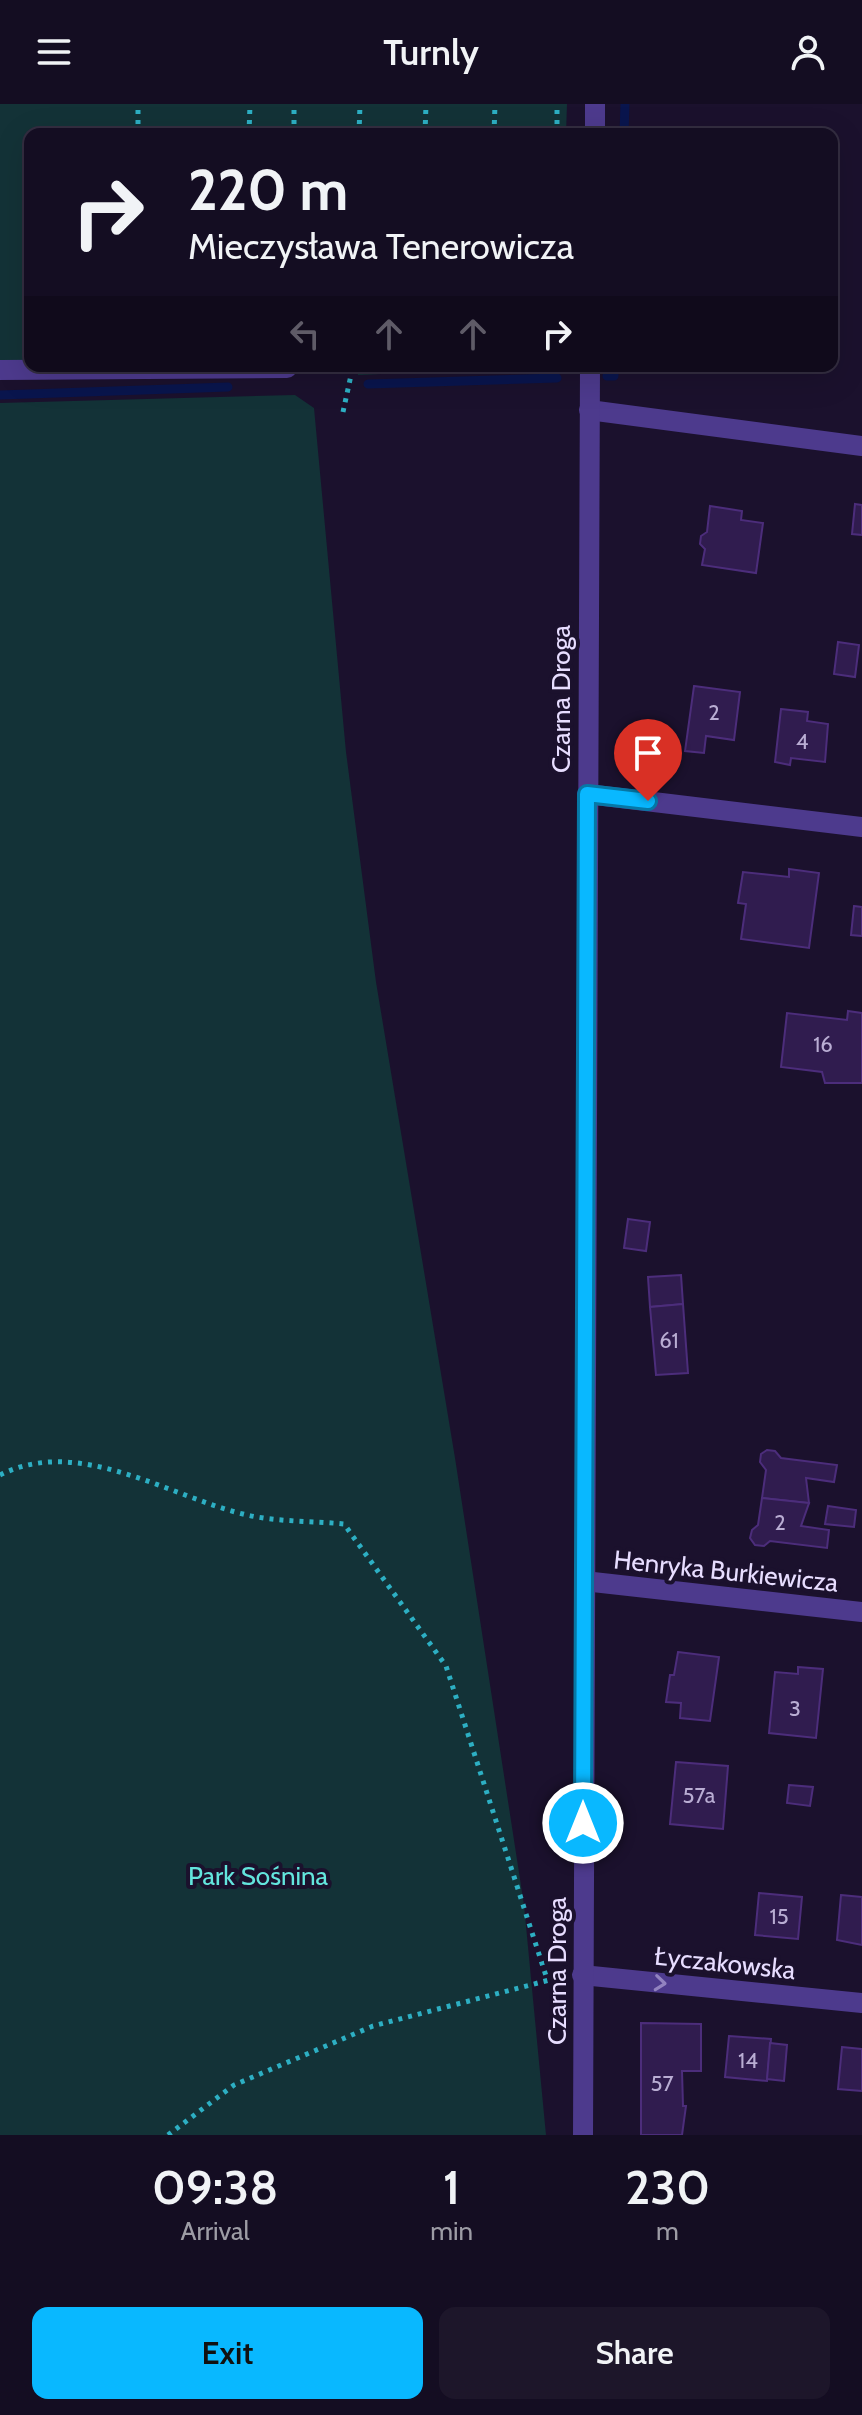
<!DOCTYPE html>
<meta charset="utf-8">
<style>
:root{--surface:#140d22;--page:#1d162a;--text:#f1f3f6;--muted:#9d9ca5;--line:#332d40;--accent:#09b8ff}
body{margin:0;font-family:Cabin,sans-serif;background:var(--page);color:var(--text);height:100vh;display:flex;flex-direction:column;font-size:30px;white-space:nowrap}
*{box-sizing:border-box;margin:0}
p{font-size:26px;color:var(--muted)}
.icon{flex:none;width:44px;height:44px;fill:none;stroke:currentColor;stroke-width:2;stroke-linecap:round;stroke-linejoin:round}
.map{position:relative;height:2031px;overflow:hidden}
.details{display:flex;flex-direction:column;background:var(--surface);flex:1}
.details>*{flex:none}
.top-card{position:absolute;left:24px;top:24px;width:814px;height:244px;border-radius:16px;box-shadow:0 8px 32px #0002,0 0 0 2px var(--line);background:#140d22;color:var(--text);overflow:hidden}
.pin{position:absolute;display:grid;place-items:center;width:68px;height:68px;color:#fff;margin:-82px -34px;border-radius:50% 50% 50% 0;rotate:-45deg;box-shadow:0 0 8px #0007}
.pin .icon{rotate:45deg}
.me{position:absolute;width:88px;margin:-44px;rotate:0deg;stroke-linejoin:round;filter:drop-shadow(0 0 6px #0008)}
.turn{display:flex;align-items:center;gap:28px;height:168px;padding:0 32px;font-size:36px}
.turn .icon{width:104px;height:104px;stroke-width:2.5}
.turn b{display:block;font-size:56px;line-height:68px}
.lanes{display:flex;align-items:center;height:76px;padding:0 32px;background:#0003;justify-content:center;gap:40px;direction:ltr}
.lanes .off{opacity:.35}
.eta{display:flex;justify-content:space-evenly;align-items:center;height:136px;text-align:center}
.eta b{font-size:48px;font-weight:600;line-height:56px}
.action{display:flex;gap:16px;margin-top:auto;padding:16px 32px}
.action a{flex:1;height:92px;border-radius:16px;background:var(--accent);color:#111;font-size:32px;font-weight:600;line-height:92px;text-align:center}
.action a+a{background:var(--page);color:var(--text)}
header{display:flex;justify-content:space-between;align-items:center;height:104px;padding:0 32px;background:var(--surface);font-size:36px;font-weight:600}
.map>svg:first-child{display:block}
.green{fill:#133237}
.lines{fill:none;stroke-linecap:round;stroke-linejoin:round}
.stream{stroke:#09154d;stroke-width:9}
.building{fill:#301c4f;stroke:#4c2d7b;stroke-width:2}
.path{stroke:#2dafc3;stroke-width:5;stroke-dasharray:4 6;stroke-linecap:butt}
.pedestrian{stroke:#4d3a8d;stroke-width:20}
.minor{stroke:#4d3a8d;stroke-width:20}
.oneway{stroke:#9283c0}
.route-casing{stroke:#0678a6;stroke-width:20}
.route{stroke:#09b8ff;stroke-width:14}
.labels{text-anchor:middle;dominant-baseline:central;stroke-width:8;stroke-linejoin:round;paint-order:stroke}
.number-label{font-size:22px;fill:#b9add3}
.street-label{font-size:26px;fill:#e7ddff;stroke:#1b112d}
.park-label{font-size:26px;fill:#63e5dd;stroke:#1b112d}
</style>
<header><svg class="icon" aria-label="menu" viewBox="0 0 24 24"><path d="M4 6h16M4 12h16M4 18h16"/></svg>Turnly<svg class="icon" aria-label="person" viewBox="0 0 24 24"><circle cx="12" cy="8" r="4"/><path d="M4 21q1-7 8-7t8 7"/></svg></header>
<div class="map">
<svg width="862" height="2031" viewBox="0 0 862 2031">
<rect width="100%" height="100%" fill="#1b112d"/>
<!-- green -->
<g class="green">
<polygon points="0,0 567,0 566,30 30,30 30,262 0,275"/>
<polygon points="357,262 559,262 358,271"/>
<polygon points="295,291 314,304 346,648 376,878 455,1354 524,1801 546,2031 0,2031 0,299"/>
</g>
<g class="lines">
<!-- stream -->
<g class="stream">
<polyline points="624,30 625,0"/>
<polyline points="607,272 614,272 614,262"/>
<polyline points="368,280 557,274"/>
<polyline points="0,291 228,283"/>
</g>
</g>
<!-- building -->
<g class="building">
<polygon points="855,400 862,401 862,431 852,430"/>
<polygon points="710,402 742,407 741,416 763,419 756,469 702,461 705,445 700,440 701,432 707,428"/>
<polygon points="838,538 859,541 855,573 834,570"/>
<polygon points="694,582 740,588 734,636 706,632 704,649 685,647"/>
<polygon points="781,605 808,608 807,617 828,620 825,658 791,654 790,661 775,658"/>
<polygon points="789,765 819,769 809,844 741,835 746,800 738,799 743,768 789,773"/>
<polygon points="854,802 862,803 862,832 851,831"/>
<polygon points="848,907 862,909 862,979 825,979 822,968 781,963 787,909 847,916"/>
<polygon points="628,1115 650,1118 646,1147 624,1144"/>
<polygon points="681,1171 683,1200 650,1203 648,1173"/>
<polygon points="683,1200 688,1269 656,1271 650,1203"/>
<polygon points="767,1346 775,1347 781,1354 837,1361 834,1378 806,1374 809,1399 762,1394 766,1366 760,1358 761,1350"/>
<polygon points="762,1394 809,1399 801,1422 829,1426 827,1444 770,1437 764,1442 755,1441 750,1434 752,1426 758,1421"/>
<polygon points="828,1402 856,1406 854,1423 825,1420"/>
<polygon points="678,1548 719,1553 710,1617 680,1614 681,1599 666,1598 670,1571 674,1571"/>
<polygon points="798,1563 823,1565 816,1634 769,1629 775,1568 798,1570"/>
<polygon points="676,1658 728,1662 723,1725 670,1720"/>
<polygon points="789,1681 813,1683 810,1702 787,1699"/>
<polygon points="759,1789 802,1793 798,1835 755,1831"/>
<polygon points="841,1791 862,1793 862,1841 837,1836"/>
<polygon points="641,1919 701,1920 701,1967 682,1967 683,2002 686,2002 682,2031 641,2031"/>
<polygon points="729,1932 771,1935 767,1977 725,1973"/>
<polygon points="770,1939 787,1941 784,1977 767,1975"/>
<polygon points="842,1943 862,1945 862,1987 838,1985"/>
</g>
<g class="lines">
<!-- path -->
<g class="path">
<polyline points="138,30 138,0"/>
<polyline points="249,30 250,0"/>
<polyline points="294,30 294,0"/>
<polyline points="359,30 360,0"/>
<polyline points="425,30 426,0"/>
<polyline points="494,30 495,0"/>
<polyline points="557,30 557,0"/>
<polyline points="343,308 353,262"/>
<path d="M0 1371C79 1331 169 1393 247 1411 278 1418 313 1417 344 1420L446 1562 547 1875"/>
<polyline points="168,2031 234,1981 373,1922 557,1874"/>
</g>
<!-- pedestrian -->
<polyline class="pedestrian" points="0,266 287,264"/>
<!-- minor -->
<g class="minor">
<polyline points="595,30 595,0"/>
<polyline points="589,306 862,342"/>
<polyline points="587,690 862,723"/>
<polyline points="584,1477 862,1508"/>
<polyline points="582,1871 862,1899"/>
<polyline points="583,2031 590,262"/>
</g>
</g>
<!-- one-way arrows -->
<defs><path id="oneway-chevron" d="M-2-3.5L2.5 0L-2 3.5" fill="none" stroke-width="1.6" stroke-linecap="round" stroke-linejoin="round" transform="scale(2)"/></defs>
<use class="oneway" href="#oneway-chevron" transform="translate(660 1879) rotate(6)"/>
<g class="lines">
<!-- route casing -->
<g class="route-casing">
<polyline id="route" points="583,1719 587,690 648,697"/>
</g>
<!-- route -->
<use href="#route" class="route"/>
</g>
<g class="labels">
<!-- number labels -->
<g class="number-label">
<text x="714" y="608">2</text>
<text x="802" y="637">4</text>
<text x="823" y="940">16</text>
<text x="669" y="1236">61</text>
<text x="780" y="1418">2</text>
<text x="795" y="1604">3</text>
<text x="699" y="1691">57a</text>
<text x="779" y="1812">15</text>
<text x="748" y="1956">14</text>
<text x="662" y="1979">57</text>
</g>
<!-- street labels -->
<g class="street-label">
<text transform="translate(561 595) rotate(-90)">Czarna Droga</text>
<text transform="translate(726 1467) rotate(6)">Henryka Burkiewicza</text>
<text transform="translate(725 1859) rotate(6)">Łyczakowska</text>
<text transform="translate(557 1867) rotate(-90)">Czarna Droga</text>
</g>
<!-- park labels -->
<g class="park-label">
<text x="258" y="1772">Park Sośnina</text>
</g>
</g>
</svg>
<div class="pin" style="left:648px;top:697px;background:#d93025"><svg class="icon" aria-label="arrive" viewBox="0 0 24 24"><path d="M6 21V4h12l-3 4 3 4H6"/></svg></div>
<svg class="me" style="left:583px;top:1719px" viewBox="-20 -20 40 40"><circle r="17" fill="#09b8ff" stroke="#fff" stroke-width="3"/><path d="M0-11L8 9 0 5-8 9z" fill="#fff"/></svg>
<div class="top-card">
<div class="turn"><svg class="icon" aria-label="right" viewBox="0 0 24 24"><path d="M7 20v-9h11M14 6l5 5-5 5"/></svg><div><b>220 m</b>Mieczysława Tenerowicza</div></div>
<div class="lanes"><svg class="icon off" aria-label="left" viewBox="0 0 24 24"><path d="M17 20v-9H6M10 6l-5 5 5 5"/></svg><svg class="icon off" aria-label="ahead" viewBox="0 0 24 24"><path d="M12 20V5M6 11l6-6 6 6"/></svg><svg class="icon off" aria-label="ahead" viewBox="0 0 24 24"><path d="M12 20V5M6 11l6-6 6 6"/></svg><svg class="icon" aria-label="right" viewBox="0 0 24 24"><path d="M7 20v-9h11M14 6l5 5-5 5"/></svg></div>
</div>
</div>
<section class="details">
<div class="eta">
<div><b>09:38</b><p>Arrival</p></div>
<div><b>1</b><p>min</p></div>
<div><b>230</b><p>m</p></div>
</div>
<div class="action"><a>Exit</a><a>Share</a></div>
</section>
